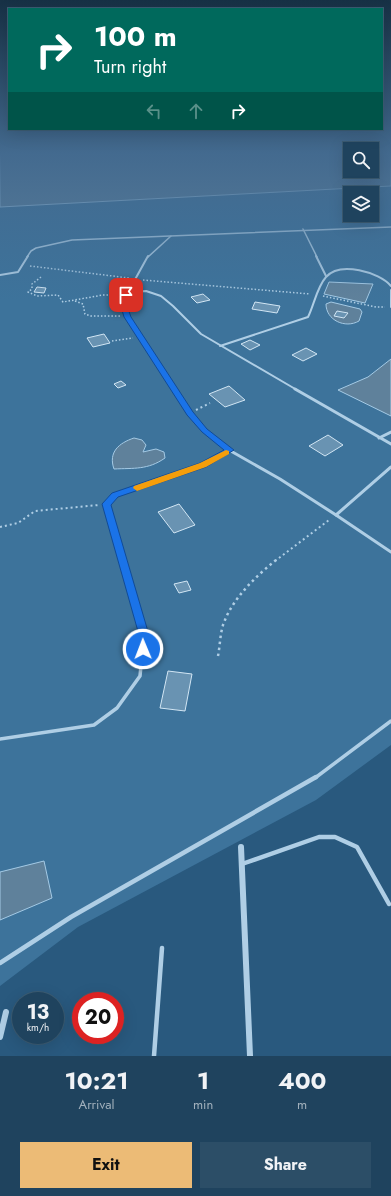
<!DOCTYPE html>
<style>
:root{--surface:#1f435e;--page:#2c4e67;--text:#f1f3f6;--muted:#a1b0bc;--line:#3c5c73;--accent:#ecbb76}
body{margin:0;font-family:Jost,sans-serif;background:var(--page);color:var(--text);height:100vh;display:flex;flex-direction:column;font-size:15px;white-space:nowrap}
*{box-sizing:border-box;margin:0}
p{font-size:13px;color:var(--muted)}
.icon{flex:none;width:22px;height:22px;fill:none;stroke:currentColor;stroke-width:2;stroke-linecap:round;stroke-linejoin:round}
.map{position:relative;height:1056px;overflow:hidden}
.drawer{display:flex;flex-direction:column;background:var(--surface);flex:1}
.drawer>*{flex:none}
.hud{position:absolute;left:8px;top:8px;width:375px;height:122px;border-radius:0px;box-shadow:0 4px 16px #0002,0 0 0 1px var(--line);background:#00695c;color:#fff;overflow:hidden}
.buttons{position:absolute;left:343px;top:142px;display:grid;gap:8px}
.buttons a{display:grid;place-items:center;width:36px;height:36px;border-radius:0px;background:var(--surface);box-shadow:0 4px 16px #0002,0 0 0 1px var(--line);font-size:20px}
.speed{position:absolute;left:12px;top:992px;display:flex;gap:8px;font-size:20px;font-weight:700;text-align:center}
.speed>*{display:grid;place-content:center;width:52px;height:52px;border-radius:50%;background:var(--surface);box-shadow:0 4px 16px #0002,0 0 0 1px var(--line);line-height:1}
.speed small{font-size:10px;font-weight:400}
.speed .limit{border:6px solid #d22;background:#fff;color:#111}
.pin{position:absolute;display:grid;place-items:center;width:34px;height:34px;color:#fff;margin:-17px;border-radius:8px;box-shadow:0 2px 6px #0006}
.me{position:absolute;width:44px;margin:-22px;rotate:359deg;stroke-linejoin:round;filter:drop-shadow(0 0 3px #0008)}
.turn{display:flex;align-items:center;gap:14px;height:84px;padding:0 20px;font-size:18px}
.turn .icon{width:52px;height:52px;stroke-width:2.5}
.turn b{display:block;font-size:28px;line-height:34px}
.lanes{display:flex;align-items:center;height:38px;padding:0 20px;background:#0003;justify-content:center;gap:20px;direction:ltr}
.lanes .off{opacity:.35}
.eta{display:flex;justify-content:space-evenly;align-items:center;height:68px;text-align:center}
.eta b{font-size:24px;font-weight:700;line-height:28px}
.primary-button{display:flex;gap:8px;margin-top:auto;padding:8px 20px}
.primary-button a{flex:1;height:46px;border-radius:0px;background:var(--accent);color:#111;font-size:16px;font-weight:700;line-height:46px;text-align:center}
.primary-button a+a{background:var(--page);color:var(--text)}
.map>svg:first-child{display:block}
.green{fill:#3d739b;fill-rule:evenodd}
.water{fill:#5f819b;stroke:#a4cae5}
.building{fill:#6993b2;stroke:#d2e6f4}
.lines{fill:none;stroke-linecap:round;stroke-linejoin:round}
.path-far2{stroke:#afcee5;stroke-width:1.5;stroke-dasharray:1.5 2;stroke-linecap:butt}
.path-far1{stroke:#afcee5;stroke-width:2;stroke-dasharray:2 3;stroke-linecap:butt}
.path{stroke:#afcee5;stroke-width:2.5;stroke-dasharray:2.5 3.5;stroke-linecap:butt}
.lane-far4{stroke:#afcee5;stroke-width:1.5}
.lane-far3{stroke:#afcee5;stroke-width:2}
.lane-far2{stroke:#afcee5;stroke-width:3}
.lane-far1{stroke:#afcee5;stroke-width:3.5}
.lane{stroke:#afcee5;stroke-width:4.5}
.street{stroke:#afcee5;stroke-width:6}
.route{fill:#1a73e8;stroke:#114b97}
.slow{fill:#f59e0b}
</style>
<div class="map">
<svg width="391" height="1056" viewBox="0 0 391 1056">
<rect width="100%" height="100%" fill="#29597e"/>
<!-- green -->
<path class="green" d="M391 186V745L316 800 78 927 0 986V207ZM350 193H372V215H350Z"/>
<!-- water -->
<g class="water">
<polygon points="0,152 350,152 350,171 372,171 372,152 391,152 391,186 0,207"/>
<polygon points="329,282 373,284 365,303 324,294"/>
<path d="M331 302 360 309 362 312 359 321C345 329 326 320 326 304Z"/>
<polygon points="391,359 391,416 338,390 368,377"/>
<path d="M134 438 142 440 146 445 143 452 156 449 164 452 165 458C148 470 134 468 114 469 108 452 119 443 134 438Z"/>
<polygon points="44,861 52,898 0,920 0,872"/>
</g>
<!-- building -->
<g class="building">
<polygon points="37,287 46,288 44,293 34,292"/>
<polygon points="203,294 210,300 197,303 191,297"/>
<polygon points="255,302 280,306 277,313 252,309"/>
<polygon points="337,311 348,313 344,318 334,316"/>
<polygon points="104,334 110,343 93,347 87,338"/>
<polygon points="250,340 260,345 250,350 241,344"/>
<polygon points="306,348 317,354 303,361 292,355"/>
<polygon points="121,381 126,385 118,388 114,384"/>
<polygon points="229,386 245,400 225,407 209,394"/>
<polygon points="328,435 343,445 325,456 309,446"/>
<polygon points="179,504 195,525 174,533 158,512"/>
<polygon points="187,581 191,590 179,593 174,584"/>
<polygon points="168,671 192,674 185,711 160,708"/>
</g>
<g class="lines">
<!-- path-far2 -->
<g class="path-far2">
<polyline points="30,266 129,278"/>
<polyline points="41,277 32,284 32,289 28,292 37,296 58,295 63,302 103,295 118,295"/>
<polyline points="143,280 310,294"/>
<polyline points="323,296 376,307 385,307"/>
<polyline points="75,301 83,304 85,314 91,316 120,316"/>
<polyline points="112,341 133,338"/>
</g>
<!-- path-far1 -->
<g class="path-far1">
<polyline points="196,410 210,403"/>
<polyline points="0,527 18,523 35,511 99,505"/>
<polyline points="275,561 329,520"/>
</g>
<!-- path -->
<path class="path" d="M218 656C220 646 220 635 223 625 232 599 255 577 276 560"/>
<!-- lane-far4 -->
<g class="lane-far4">
<polyline points="303,229 317,257"/>
<polyline points="27,257 31,251 36,248 72,240 391,227"/>
<polyline points="148,257 171,236"/>
</g>
<!-- lane-far3 -->
<g class="lane-far3">
<polyline points="316,256 326,276"/>
<polyline points="0,275 18,272 28,256"/>
<polyline points="391,290 391,307"/>
<polyline points="127,294 148,256"/>
<path d="M220 346 308 317C314 305 317 287 326 277 340 261 379 272 391 286"/>
<polyline points="175,390 128,317 124,303 125,298 133,292 146,291 161,296 173,306 201,334 297,390"/>
</g>
<!-- lane-far2 -->
<g class="lane-far2">
<polyline points="175,389 190,413 205,430 229,450 280,479 336,515 391,467"/>
<polyline points="295,389 391,444"/>
<polyline points="379,438 391,432"/>
<polyline points="336,515 391,552"/>
<polyline points="122,561 106,504 115,495 203,465 229,450"/>
</g>
<!-- lane-far1 -->
<g class="lane-far1">
<polyline points="0,739 94,725 117,708 140,676 144,635 122,560"/>
<polyline points="315,778 391,721"/>
</g>
<!-- lane -->
<g class="lane">
<polyline points="242,864 319,837 335,837 357,847 389,904"/>
<polyline points="0,963 71,917 316,777"/>
<polyline points="154,1056 162,948"/>
</g>
<!-- street -->
<g class="street">
<polyline points="241,847 250,1056"/>
<polyline points="0,1037 6,1012"/>
</g>
</g>
<!-- sky -->
<linearGradient id="sky" x2="0" y2="1"><stop stop-color="#173145"/><stop offset="0.51" stop-color="#436a8f"/><stop offset="1" stop-color="#436a8f" stop-opacity="0"/></linearGradient>
<rect width="391" height="300" fill="url(#sky)"/>
<!-- route -->
<polygon class="route" points="123,294 129,295 126,303 131,317 193,412 207,429 234,450 206,467 118,497 111,505 149,635 148,649 143,653 138,649 139,635 102,504 112,493 200,463 224,450 202,432 187,415 124,317 120,303"/>
<!-- slow -->
<polygon class="slow" points="226,450 229,451 229,454 206,467 140,490 137,491 133,488 134,486 200,463"/>
</svg>
<div class="buttons">
<a><svg class="icon" aria-label="search" viewBox="0 0 24 24"><circle cx="10" cy="10" r="6"/><path d="M15 15l6 6"/></svg></a>
<a><svg class="icon" aria-label="layers" viewBox="0 0 24 24"><path d="M12 4l9 5-9 5-9-5zM3 14l9 5 9-5"/></svg></a>
</div>
<div class="speed"><div>13<small>km/h</small></div><div class="limit">20</div></div>
<div class="pin" style="left:126px;top:295px;background:#d93025"><svg class="icon" aria-label="arrive" viewBox="0 0 24 24"><path d="M6 21V4h12l-3 4 3 4H6"/></svg></div>
<svg class="me" style="left:143px;top:649px" viewBox="-20 -20 40 40"><circle r="17" fill="#1a73e8" stroke="#fff" stroke-width="3"/><path d="M0-11L8 9 0 5-8 9z" fill="#fff"/></svg>
<div class="hud">
<div class="turn"><svg class="icon" aria-label="right" viewBox="0 0 24 24"><path d="M7 20v-9h11M14 6l5 5-5 5"/></svg><div><b>100 m</b>Turn right</div></div>
<div class="lanes"><svg class="icon off" aria-label="left" viewBox="0 0 24 24"><path d="M17 20v-9H6M10 6l-5 5 5 5"/></svg><svg class="icon off" aria-label="ahead" viewBox="0 0 24 24"><path d="M12 20V5M6 11l6-6 6 6"/></svg><svg class="icon" aria-label="right" viewBox="0 0 24 24"><path d="M7 20v-9h11M14 6l5 5-5 5"/></svg></div>
</div>
</div>
<section class="drawer">
<div class="eta">
<div><b>10:21</b><p>Arrival</p></div>
<div><b>1</b><p>min</p></div>
<div><b>400</b><p>m</p></div>
</div>
<div class="primary-button"><a>Exit</a><a>Share</a></div>
</section>
